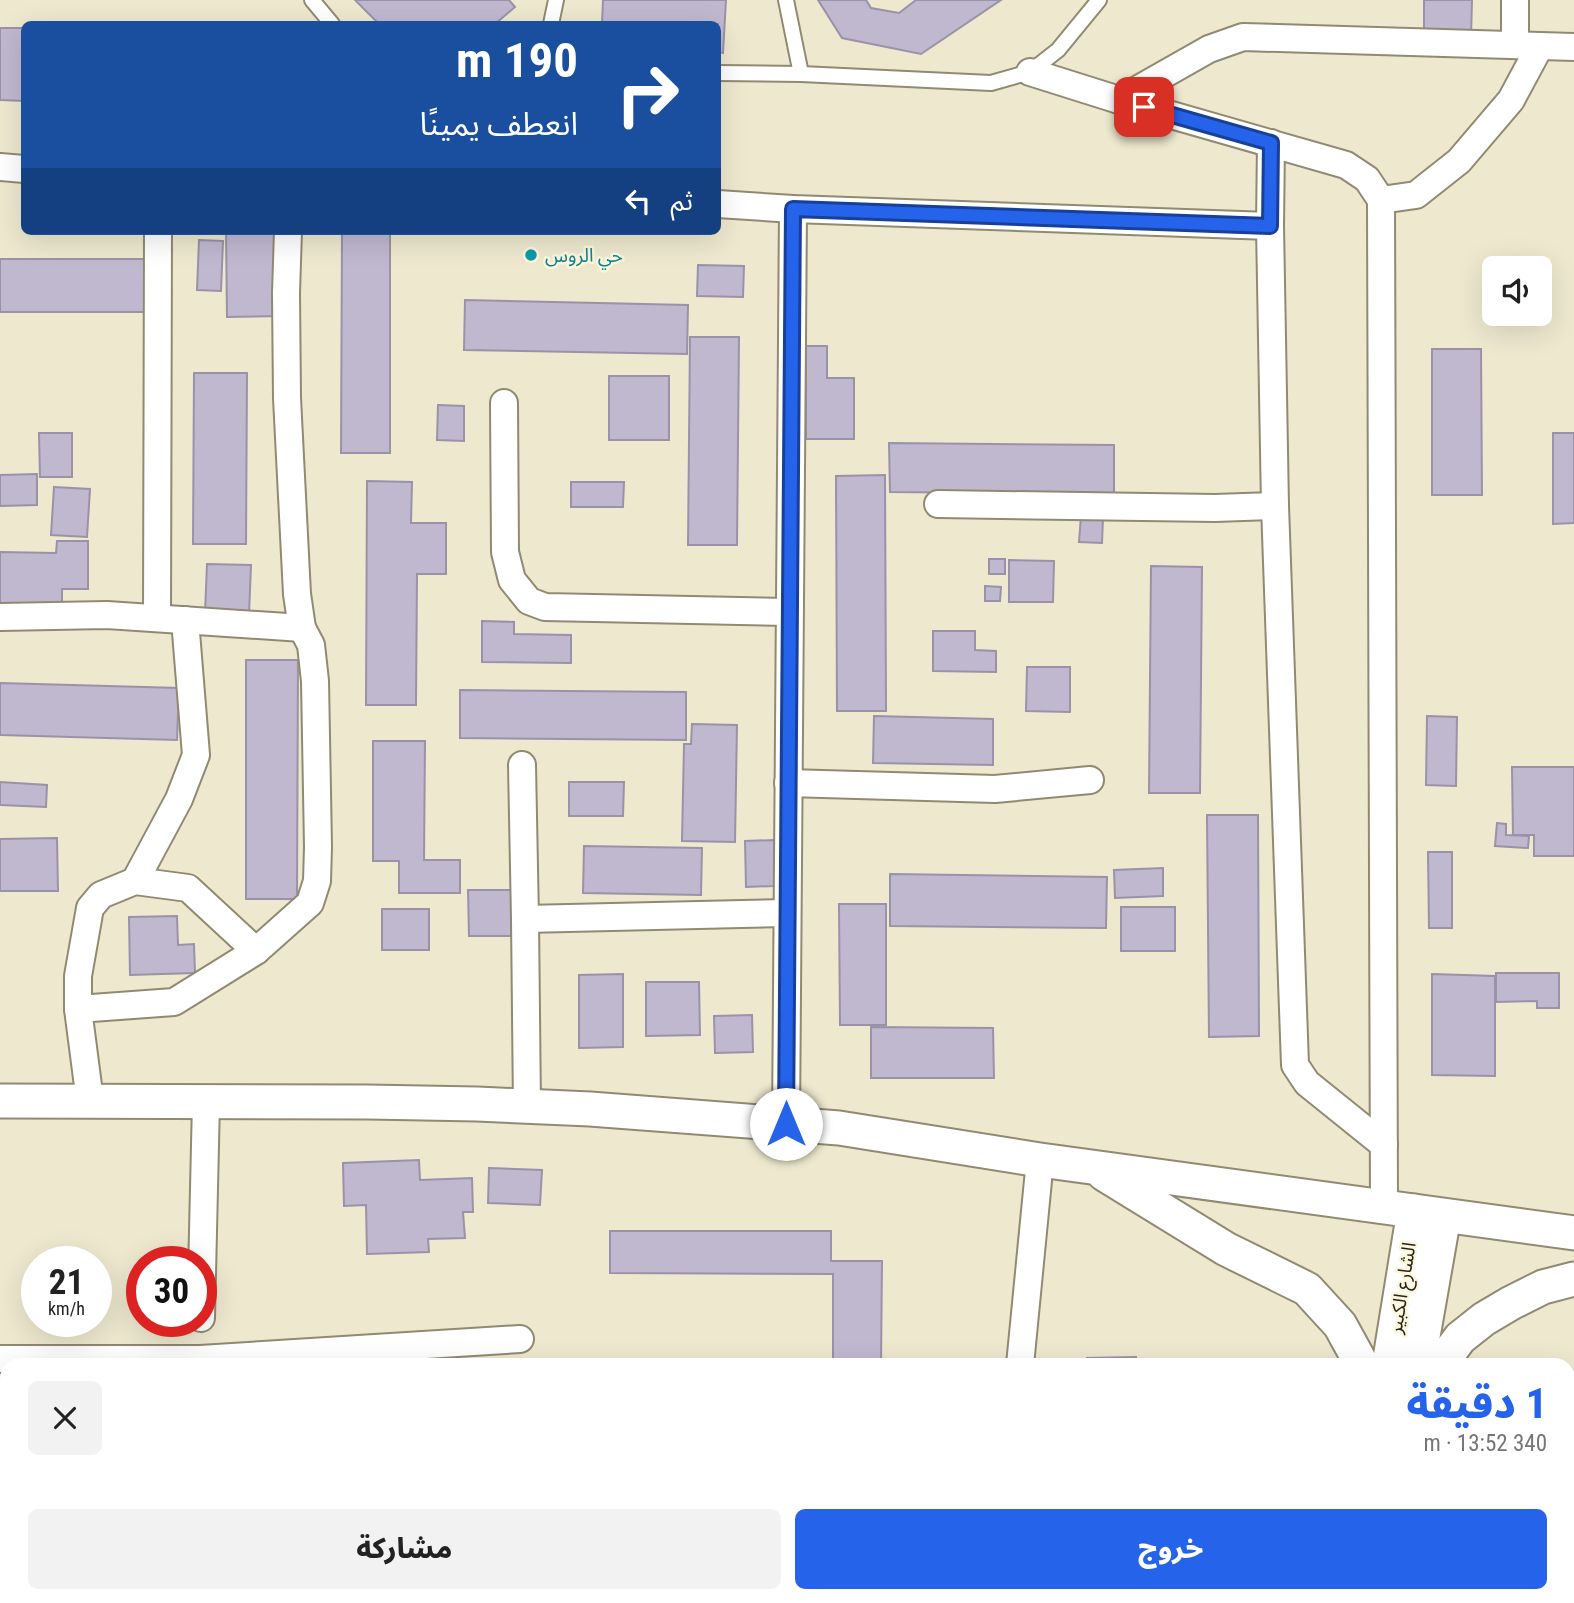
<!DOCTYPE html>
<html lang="ar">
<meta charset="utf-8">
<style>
:root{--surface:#fff;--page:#f2f2f2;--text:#222;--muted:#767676;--accent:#2563eb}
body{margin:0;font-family:"Roboto Condensed","Noto Sans Arabic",sans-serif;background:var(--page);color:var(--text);direction:rtl;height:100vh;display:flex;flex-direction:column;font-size:26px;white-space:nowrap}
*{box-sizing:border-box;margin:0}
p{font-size:23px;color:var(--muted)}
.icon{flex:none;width:38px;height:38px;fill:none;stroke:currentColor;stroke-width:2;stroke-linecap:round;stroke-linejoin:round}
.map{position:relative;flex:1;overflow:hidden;direction:ltr}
.panel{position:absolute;left:0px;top:1358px;width:1575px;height:245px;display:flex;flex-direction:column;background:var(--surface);border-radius:21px 21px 0 0;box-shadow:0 7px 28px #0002;direction:rtl}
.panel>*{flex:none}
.hud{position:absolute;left:21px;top:21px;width:700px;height:214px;border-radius:10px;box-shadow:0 7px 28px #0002;direction:rtl;background:#1a4fa0;color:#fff;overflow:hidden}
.fabs{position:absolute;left:1482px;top:256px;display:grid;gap:14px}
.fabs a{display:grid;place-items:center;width:70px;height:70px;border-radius:10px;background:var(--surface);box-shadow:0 7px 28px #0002;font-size:35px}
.speed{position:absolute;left:21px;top:1246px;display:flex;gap:14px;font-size:35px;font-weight:700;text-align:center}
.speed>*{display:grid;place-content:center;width:91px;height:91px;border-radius:50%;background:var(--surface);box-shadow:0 7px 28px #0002;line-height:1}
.speed small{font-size:18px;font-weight:400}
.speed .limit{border:10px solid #d22;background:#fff;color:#111}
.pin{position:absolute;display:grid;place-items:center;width:60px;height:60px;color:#fff;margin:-30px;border-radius:14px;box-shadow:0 4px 10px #0006}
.me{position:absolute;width:77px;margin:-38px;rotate:0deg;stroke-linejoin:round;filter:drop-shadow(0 0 5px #0008)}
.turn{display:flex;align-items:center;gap:24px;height:147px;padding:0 28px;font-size:32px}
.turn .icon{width:91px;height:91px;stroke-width:2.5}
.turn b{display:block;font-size:49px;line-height:60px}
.then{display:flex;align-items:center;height:66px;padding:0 28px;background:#0003;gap:14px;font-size:26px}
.round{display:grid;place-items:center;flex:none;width:74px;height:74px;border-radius:10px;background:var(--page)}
.headline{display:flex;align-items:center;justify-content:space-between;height:119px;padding:0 28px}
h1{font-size:42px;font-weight:800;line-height:52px;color:var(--accent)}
.cta{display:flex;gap:14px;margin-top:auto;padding:14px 28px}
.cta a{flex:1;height:80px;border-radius:10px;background:var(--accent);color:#fff;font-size:28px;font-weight:800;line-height:80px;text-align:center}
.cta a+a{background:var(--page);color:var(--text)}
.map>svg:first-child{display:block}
.building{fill:#bfb8cf;stroke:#9992a8;stroke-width:2}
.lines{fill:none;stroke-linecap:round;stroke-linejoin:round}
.service-casing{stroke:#908a73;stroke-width:18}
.minor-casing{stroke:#908a73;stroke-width:30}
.tertiary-casing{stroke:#908a73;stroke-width:37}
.service{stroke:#fff;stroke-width:14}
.minor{stroke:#fff;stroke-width:26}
.tertiary{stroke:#fff;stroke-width:33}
.route-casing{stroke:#184099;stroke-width:18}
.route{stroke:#2563eb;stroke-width:12}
.culture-dot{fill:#0f9aa8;stroke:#fcf6dc;stroke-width:2.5}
.labels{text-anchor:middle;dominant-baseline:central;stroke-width:5;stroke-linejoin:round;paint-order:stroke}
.culture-label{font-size:19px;fill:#0d838f;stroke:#fcf6dc;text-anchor:start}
.street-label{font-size:19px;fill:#26231a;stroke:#fcf6dc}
</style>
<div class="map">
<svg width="1574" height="1603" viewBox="0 0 1574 1603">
<rect width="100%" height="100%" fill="#eee8cf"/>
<!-- building -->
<g class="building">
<polygon points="355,0 509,0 515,7 495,24 379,24"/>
<polygon points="603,0 726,0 723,53 718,52 718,24 602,24"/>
<polygon points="818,0 866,0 871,8 899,13 916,0 1001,0 921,54 842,38"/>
<polygon points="1424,0 1472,0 1471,37 1424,37"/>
<polygon points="0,28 24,28 24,101 0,100"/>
<polygon points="226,231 281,231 282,316 227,317"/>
<polygon points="390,231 390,453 341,453 342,232"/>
<polygon points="199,240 223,241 221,291 197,290"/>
<polygon points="0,259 145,259 144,312 0,312"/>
<polygon points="698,265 744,266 743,297 697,296"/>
<polygon points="465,300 688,305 687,354 464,350"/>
<polygon points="690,337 739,337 737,545 688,545"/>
<polygon points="806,346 827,346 827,378 854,378 854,439 806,439"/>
<polygon points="1432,349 1481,349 1482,495 1432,495"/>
<polygon points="194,373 247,373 246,544 193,544"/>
<rect x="609" y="376" width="60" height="64"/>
<polygon points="438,405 464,406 464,441 437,440"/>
<polygon points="39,433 72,433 72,477 40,477"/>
<polygon points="1553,433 1574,433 1574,523 1553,524"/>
<polygon points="889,443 1114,445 1114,494 890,492"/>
<polygon points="37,474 37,505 0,506 0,475"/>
<polygon points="885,475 886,711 837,711 836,476"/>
<polygon points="367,481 412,482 411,523 446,523 446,574 417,574 416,705 366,705"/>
<polygon points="571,482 624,482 623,507 571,507"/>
<polygon points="54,487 90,489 87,537 51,535"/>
<polygon points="1081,516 1103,518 1102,543 1079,542"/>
<polygon points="57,541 88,541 88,589 62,589 62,604 0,603 0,552 56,553"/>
<rect x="989" y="559" width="16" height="15"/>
<polygon points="1009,560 1054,561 1053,602 1009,602"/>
<polygon points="207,564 251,565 249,615 205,613"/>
<polygon points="1151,566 1202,567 1200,793 1149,793"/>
<polygon points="985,586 1001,587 1000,601 985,601"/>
<polygon points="482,621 514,622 514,634 571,635 571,663 482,662"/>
<polygon points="933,631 975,631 975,650 996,651 996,672 933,671"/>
<polygon points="246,660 298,660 297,899 246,899"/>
<polygon points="1027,667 1070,667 1070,712 1026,711"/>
<polygon points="0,683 179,688 177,740 0,735"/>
<polygon points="460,690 686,692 686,740 460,738"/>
<polygon points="874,716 993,719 993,765 873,763"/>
<polygon points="1427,716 1457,717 1456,786 1426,785"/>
<polygon points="692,724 737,725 735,842 682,841 684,744 691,744"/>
<polygon points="373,741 425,741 424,860 460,860 460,893 399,893 399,861 373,861"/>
<polygon points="1512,767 1574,767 1574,856 1534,856 1534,835 1513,835"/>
<polygon points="0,782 47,785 46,807 0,805"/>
<polygon points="569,782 624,782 623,816 569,816"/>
<polygon points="1207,815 1258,815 1259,1036 1209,1037"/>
<polygon points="1497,823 1506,824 1506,835 1529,836 1528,848 1495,846"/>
<polygon points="57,838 58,891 0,891 0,839"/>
<polygon points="774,840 774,886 746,887 745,841"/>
<polygon points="584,846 702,848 701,895 583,893"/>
<polygon points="1428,852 1452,852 1452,928 1429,928"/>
<polygon points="1163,868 1163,896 1115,898 1114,870"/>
<polygon points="890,874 1107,877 1106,928 890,926"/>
<polygon points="468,890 511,890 511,936 469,936"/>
<polygon points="839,904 886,904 886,1025 840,1025"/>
<rect x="1121" y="907" width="54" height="44"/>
<rect x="382" y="909" width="47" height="41"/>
<polygon points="177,916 178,945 194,944 195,973 130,975 129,917"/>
<polygon points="1496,973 1559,973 1559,1008 1537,1008 1537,1001 1496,1002"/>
<polygon points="623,974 623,1047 579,1048 579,975"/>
<polygon points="1432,974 1495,976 1495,1076 1432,1075"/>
<polygon points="646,982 699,982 700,1035 646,1036"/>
<polygon points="752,1015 753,1052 715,1053 714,1016"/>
<polygon points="871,1027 993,1028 994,1078 871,1078"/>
<polygon points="419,1160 420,1180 472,1178 473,1212 463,1212 465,1238 428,1239 429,1252 367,1254 366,1205 344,1206 343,1163"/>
<polygon points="489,1168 542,1170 540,1205 488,1203"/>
<polygon points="610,1231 831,1231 831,1261 882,1261 881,1365 833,1365 833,1274 610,1273"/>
<polygon points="1136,1357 1136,1365 1087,1365 1087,1358"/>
<polygon points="1574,1396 1574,1603 1521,1603 1522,1596 1568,1596 1568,1404"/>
<rect x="0" y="1398" width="7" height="72"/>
<rect x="47" y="1596" width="51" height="7"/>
<rect x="305" y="1596" width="50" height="7"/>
<rect x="544" y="1596" width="49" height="7"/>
<rect x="1064" y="1596" width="47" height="7"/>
</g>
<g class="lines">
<!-- service casing -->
<g class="service-casing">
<g id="service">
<polyline points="312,0 332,24"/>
<polyline points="786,0 801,74"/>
<polyline points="551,24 556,0"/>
<polyline points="718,73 801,74 991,83 1030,72 1058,50 1099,0"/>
</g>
</g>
<!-- minor casing -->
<g class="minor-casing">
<g id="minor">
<polyline points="1515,0 1515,45"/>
<polyline points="1030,72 1119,100 1346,165 1367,179 1381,200 1384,1206"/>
<polyline points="1119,100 1209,49 1243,37 1574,47"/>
<polyline points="0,167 24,169"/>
<polyline points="1381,200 1416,195 1459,161 1511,100 1540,46"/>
<polyline points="718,204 793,209 1270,226"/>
<polyline points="504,403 505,552 512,580 529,601 545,607 788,612"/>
<polyline points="938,504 1215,508 1275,506 1270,226 1271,143"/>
<polyline points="1275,506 1295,1065 1307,1083 1384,1145"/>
<polyline points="0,617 107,615 302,628"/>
<polyline points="157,618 158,231"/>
<polyline points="522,765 525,919"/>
<polyline points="788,783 995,789 1090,780"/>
<polyline points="135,881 179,799 196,755 185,620"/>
<polyline points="78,1009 174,1002 256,951 310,903 317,881 318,847 315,681 311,645 302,628 297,594 287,398 286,293 288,231"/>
<polyline points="90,1101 78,1009 78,976 90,908 101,895 135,881 188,888 256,951"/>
<polyline points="527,1107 525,919 787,913"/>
<polyline points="786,1124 793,209"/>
<polyline points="201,1318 206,1102"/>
<polyline points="0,1359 200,1359 520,1339"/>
<polyline points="1020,1365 1040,1160"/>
<polyline points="0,1549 3,1531 7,1524"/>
<polyline points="227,1596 229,1603"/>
<polyline points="414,1596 414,1603"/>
<polyline points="997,1603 998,1596"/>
</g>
</g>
<!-- tertiary casing -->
<g class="tertiary-casing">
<g id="tertiary">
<polyline points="0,1101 368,1102 477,1104 590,1109 839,1128 1040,1160 1574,1233"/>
<polyline points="1104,1174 1226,1249 1307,1289 1340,1325 1362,1365"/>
<polyline points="1389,1365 1414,1211"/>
<polyline points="1418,1365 1444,1216"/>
<polyline points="1440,1365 1460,1338 1484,1319 1511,1303 1543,1287 1574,1279"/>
<polyline points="1364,1603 1365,1596"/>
</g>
</g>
<!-- service -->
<use href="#service" class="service"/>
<!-- minor -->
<use href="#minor" class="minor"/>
<!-- tertiary -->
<use href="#tertiary" class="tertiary"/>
</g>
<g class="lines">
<!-- route casing -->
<g class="route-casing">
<polyline id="route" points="786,1124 793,209 1270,226 1271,143 1144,107"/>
</g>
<!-- route -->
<use href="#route" class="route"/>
</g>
<!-- markers -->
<circle class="culture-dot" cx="531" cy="255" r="7"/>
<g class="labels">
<!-- culture labels -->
<g class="culture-label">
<text x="545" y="255">حي الروس</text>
</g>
<!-- street labels -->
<g class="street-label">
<text transform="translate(1402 1288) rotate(-81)">الشارع الكبير</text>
</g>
</g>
</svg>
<div class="fabs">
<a><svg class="icon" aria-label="sound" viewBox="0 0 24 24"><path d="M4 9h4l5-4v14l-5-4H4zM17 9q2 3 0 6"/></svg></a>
</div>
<div class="speed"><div>21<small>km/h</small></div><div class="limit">30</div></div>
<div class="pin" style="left:1144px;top:107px;background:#d93025"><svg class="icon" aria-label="arrive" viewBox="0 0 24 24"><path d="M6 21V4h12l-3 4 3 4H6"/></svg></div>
<svg class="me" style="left:786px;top:1124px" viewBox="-20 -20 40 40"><circle r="19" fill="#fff"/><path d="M0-13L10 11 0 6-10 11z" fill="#2563eb"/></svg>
<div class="hud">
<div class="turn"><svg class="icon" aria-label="right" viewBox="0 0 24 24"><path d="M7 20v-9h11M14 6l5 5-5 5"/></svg><div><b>190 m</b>انعطف يمينًا</div></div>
<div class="then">ثم<svg class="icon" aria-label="left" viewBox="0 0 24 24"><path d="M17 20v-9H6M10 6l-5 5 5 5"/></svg></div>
</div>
<section class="panel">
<div class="headline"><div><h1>1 دقيقة</h1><p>340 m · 13:52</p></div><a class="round"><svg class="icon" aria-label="close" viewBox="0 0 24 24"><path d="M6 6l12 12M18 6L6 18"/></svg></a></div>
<div class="cta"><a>خروج</a><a>مشاركة</a></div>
</section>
</div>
